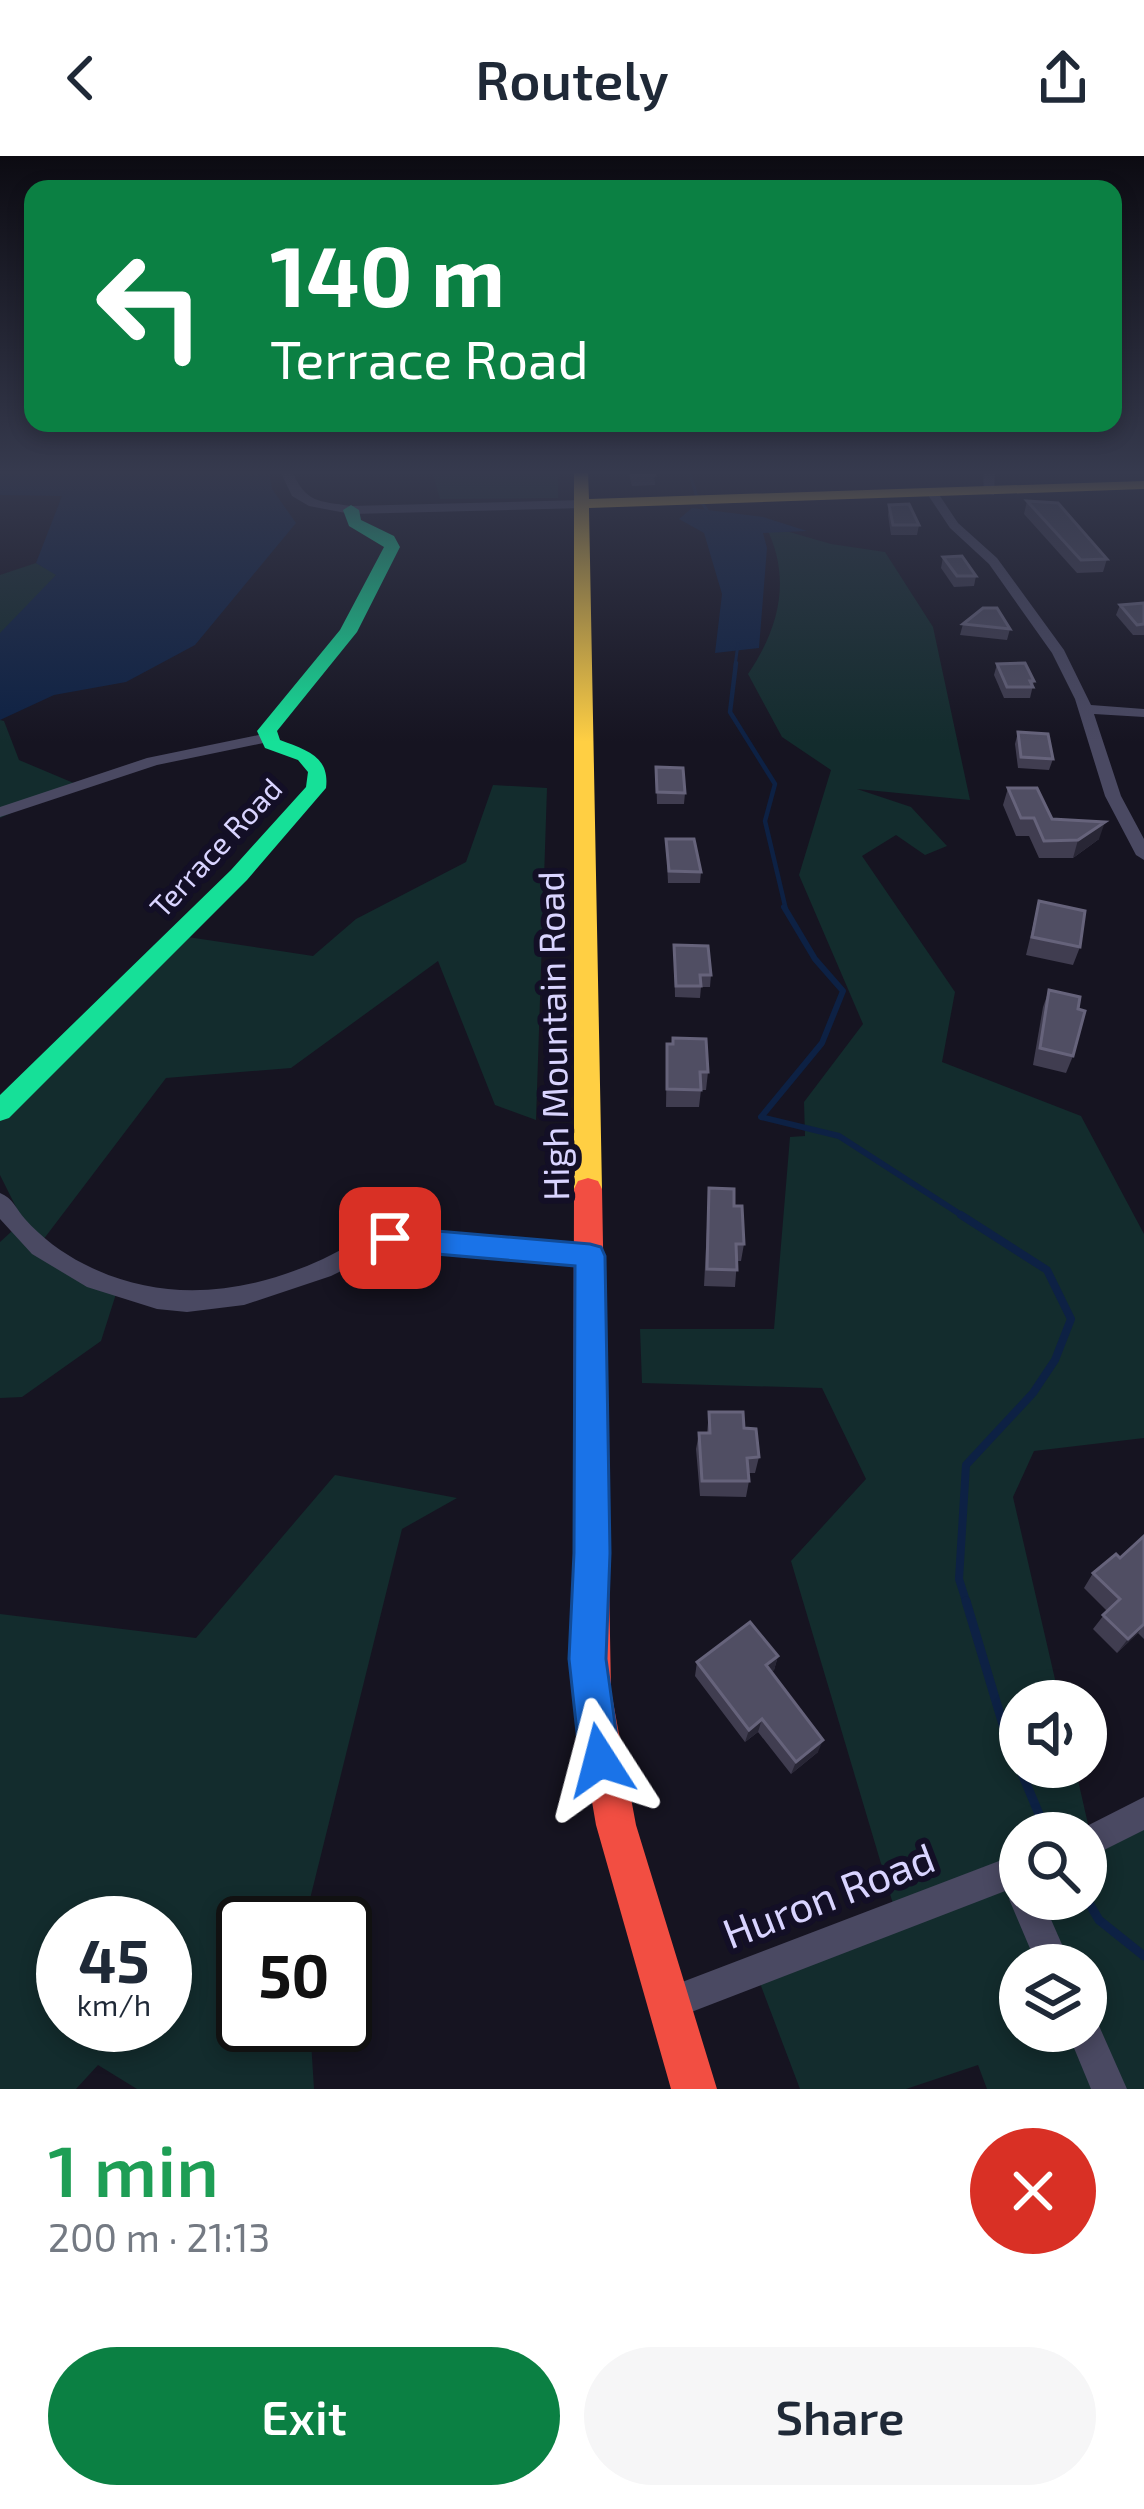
<!DOCTYPE html>
<meta charset="utf-8">
<style>
:root{--surface:#fff;--page:#f6f6f7;--text:#1f2937;--muted:#747a83;--accent:#0b8043}
body{margin:0;font-family:"Exo 2",sans-serif;background:var(--page);color:var(--text);height:100vh;display:flex;flex-direction:column;font-size:45px;white-space:nowrap}
*{box-sizing:border-box;margin:0}
p{font-size:39px;color:var(--muted)}
.icon{flex:none;width:66px;height:66px;fill:none;stroke:currentColor;stroke-width:2;stroke-linecap:round;stroke-linejoin:round}
.map{position:relative;height:1933px;overflow:hidden}
.drawer{display:flex;flex-direction:column;background:var(--surface);flex:1}
.drawer>*{flex:none}
.banner{position:absolute;left:24px;top:24px;width:1098px;height:252px;border-radius:24px;box-shadow:0 6px 18px #0003;background:#0b8043;color:#fff;overflow:hidden}
.tools{position:absolute;left:999px;top:1524px;display:grid;gap:24px}
.tools a{display:grid;place-items:center;width:108px;height:108px;border-radius:50%;background:var(--surface);box-shadow:0 6px 18px #0003;font-size:60px}
.speed{position:absolute;left:36px;top:1740px;display:flex;gap:24px;font-size:60px;font-weight:700;text-align:center}
.speed>*{display:grid;place-content:center;width:156px;height:156px;border-radius:50%;background:var(--surface);box-shadow:0 6px 18px #0003;line-height:1}
.speed small{font-size:30px;font-weight:400}
.speed .limit{border:6px solid #111;border-radius:18px;background:#fff;color:#111}
.pin{position:absolute;display:grid;place-items:center;width:102px;height:102px;color:#fff;margin:-51px;border-radius:24px;box-shadow:0 6px 18px #0006}
.me{position:absolute;width:132px;margin:-66px;rotate:351deg;stroke-linejoin:round;filter:drop-shadow(0 0 9px #0008)}
.turn{display:flex;align-items:center;gap:42px;height:252px;padding:0 48px;font-size:54px}
.turn .icon{width:156px;height:156px;stroke-width:2.5}
.turn b{display:block;font-size:84px;line-height:102px}
.round{display:grid;place-items:center;flex:none;width:126px;height:126px;border-radius:63px;background:var(--page)}
.head{display:flex;align-items:center;justify-content:space-between;height:204px;padding:0 48px}
h1{font-size:72px;font-weight:600;line-height:90px;color:#1e9e55}
.cta{display:flex;gap:24px;margin-top:auto;padding:24px 48px}
.cta a{flex:1;height:138px;border-radius:72px;background:var(--accent);color:#fff;font-size:48px;font-weight:600;line-height:138px;text-align:center}
.cta a+a{background:var(--page);color:var(--text)}
header{display:flex;justify-content:space-between;align-items:center;height:156px;padding:0 48px;background:var(--surface);font-size:54px;font-weight:600}
.map>svg:first-child{display:block}
.green{fill:#132c2d;fill-rule:evenodd}
.water{fill:#0d2144}
.lines{fill:none;stroke-linecap:round;stroke-linejoin:round}
.stream-far4{stroke:#0d2144;stroke-width:3}
.stream-far3{stroke:#0d2144;stroke-width:4.5}
.stream-far2{stroke:#0d2144;stroke-width:6}
.stream-far1{stroke:#0d2144;stroke-width:8}
.stream{stroke:#0d2144;stroke-width:9}
.street{fill:#4a4962;fill-rule:evenodd}
.fast{fill:#16e098;fill-rule:evenodd}
.slow{fill:#ffcf43;fill-rule:evenodd}
.jam{fill:#f24e42;fill-rule:evenodd}
.wall{fill:#403d50}
.shaded-wall{fill:#282635}
.building{fill:#504e63;stroke:#66637b;stroke-width:3}
.route{fill:#1a73e8;stroke:#114b97;stroke-width:3}
.labels{text-anchor:middle;dominant-baseline:central;stroke-width:12;stroke-linejoin:round;paint-order:stroke}
.far-street-label{font-size:30px;fill:#d9d4ff;stroke:#130f26}
.street-label{font-size:36px;fill:#d9d4ff;stroke:#130f26}
.near-street-label{font-size:42px;fill:#d9d4ff;stroke:#130f26}
</style>
<header><svg class="icon" aria-label="back" viewBox="0 0 24 24"><path d="M15 5l-7 7 7 7"/></svg>Routely<svg class="icon" aria-label="share" viewBox="0 0 24 24"><path d="M12 15V3M7 8l5-5 5 5M5 13v7h14v-7"/></svg></header>
<div class="map">
<svg width="1144" height="1933" viewBox="0 0 1144 1933">
<rect width="100%" height="100%" fill="#161421"/>
<!-- green -->
<g class="green">
<polygon points="432,315 558,315 558,342 440,343"/>
<path d="M765 369 831 388 885 396 933 471 970 644 857 633 911 651 947 690 925 699 896 679 862 700 955 836 942 906 1081 960 1144 1078V1282L1034 1295 1013 1341 1060 1545H1020V1611H1075L1095 1699 1144 1653V1933H987L978 1909 906 1933H800L758 1822 899 1768 791 1405 866 1323 822 1232 642 1227 640 1173H774L790 981 805 980 804 946 863 868 799 719 831 614 782 581 748 518C780 471 792 421 765 369ZM1020 1677H1086V1743H1020ZM1020 1809H1086V1875H1020Z"/>
<polygon points="36,407 57,418 0,483 0,419"/>
<polygon points="0,564 4,565 19,604 76,628 0,662"/>
<polygon points="493,629 547,632 536,964 495,949 438,805 291,912 166,922 43,1084 116,1138 101,1185 22,1241 0,1242 0,1086 23,1065 0,1019 0,965 181,780 313,800 356,763 466,706"/>
<path d="M335 1319 457 1342 402 1373 304 1767H243V1869H310L314 1933H137L98 1909 76 1933H0V1458L196 1482ZM63 1767H165V1869H63Z"/>
</g>
<!-- water -->
<g class="water">
<polygon points="0,315 269,315 272,333 296,367 195,489 126,526 54,539 0,564 0,477 56,419 36,407 62,340 0,339"/>
<polygon points="692,352 763,361 807,375 763,377 767,392 759,492 715,497 722,438 704,377 679,363"/>
</g>
<g class="lines">
<!-- stream-far4 -->
<g class="stream-far4">
<polyline points="689,315 696,338 711,360"/>
<polyline points="735,510 738,488"/>
</g>
<!-- stream-far3 -->
<polyline class="stream-far3" points="736,507 730,556 775,628 765,665 786,754"/>
<!-- stream-far2 -->
<polyline class="stream-far2" points="784,751 815,803 843,835 822,887 761,961 839,980 966,1062"/>
<!-- stream-far1 -->
<polyline class="stream-far1" points="961,1059 1047,1114 1071,1163 1055,1204 1033,1237 966,1309 959,1423 967,1448"/>
<!-- stream -->
<g class="stream">
<polyline points="966,1445 1007,1582 1047,1677"/>
<polyline points="1086,1742 1099,1764 1144,1800"/>
</g>
<!-- street -->
<g class="street">
<path d="M280 315H292C306 347 318 345 351 350L583 344 589 348 583 352 351 358 309 350 292 340Z"/>
<polygon points="983,315 995,315 994,339 984,337"/>
<polygon points="930,337 938,337 958,367 997,402 1064,494 1091,549 1144,553 1144,561 1094,558 1121,640 1144,683 1144,704 1136,699 1105,640 1075,543 1052,497 989,408 950,372 928,339"/>
<polygon points="268,577 273,579 273,585 157,609 0,661 0,651 147,602"/>
<path d="M0 1037C13 1042 16 1053 25 1063 41 1081 62 1097 84 1108 162 1148 244 1139 323 1103 346 1092 365 1079 390 1073L590 1091 598 1093 602 1100 598 1107 590 1109 390 1091 331 1120 244 1149 187 1156 157 1153 87 1131 32 1098 0 1063Z"/>
<polygon points="1144,1641 1144,1674 1086,1703 1086,1677 1075,1676"/>
<polygon points="1020,1697 1020,1743 1042,1743 1071,1809 1037,1809 1009,1743 1013,1732 668,1865 656,1860 651,1848 656,1836"/>
<polygon points="1086,1859 1096,1863 1127,1933 1091,1933 1067,1875 1086,1875"/>
</g>
<!-- fast -->
<path class="fast" d="M351 349 359 354 361 364 394 380 400 391 357 476 277 575 280 584C306 594 330 600 326 632L247 724 9 962 0 965V939L231 714 306 631 308 616 298 604 265 592 257 575 340 474 384 391 349 370 343 354Z"/>
<!-- slow -->
<polygon class="slow" points="574,315 588,315 589,343 1144,325 1144,333 589,352 602,1033 598,1041 578,1041 574,1033"/>
<!-- jam -->
<polygon class="jam" points="588,1022 598,1025 602,1033 611,1535 636,1669 717,1933 671,1933 596,1669 573,1535 574,1033 578,1025"/>
</g>
<!-- wall -->
<g class="wall">
<polygon points="628,315 654,315 655,329 632,330"/>
<polygon points="1027,345 1107,403 1103,416 1077,417 1024,358"/>
<polygon points="889,349 919,369 917,379 891,379 888,359"/>
<polygon points="943,401 976,420 974,430 954,431 941,412"/>
<polygon points="1144,447 1144,479 1133,479 1116,459 1120,449"/>
<polygon points="963,468 1010,473 1007,484 960,479"/>
<polygon points="997,508 1034,525 1030,542 1004,542 994,519"/>
<polygon points="1018,576 1053,603 1049,614 1018,612 1015,588"/>
<polygon points="656,611 685,637 684,648 657,648"/>
<polygon points="1008,632 1052,663 1099,683 1073,702 1039,702 1029,680 1016,680 1003,649"/>
<polygon points="666,683 701,716 700,727 668,727"/>
<polygon points="1039,745 1080,791 1073,809 1026,799"/>
<polygon points="674,789 711,819 710,831 701,831 700,842 675,841"/>
<polygon points="1049,834 1073,900 1066,917 1033,909 1043,851"/>
<polygon points="667,888 708,916 706,934 701,934 699,951 666,951"/>
<polygon points="709,1032 734,1050 744,1088 741,1105 737,1105 735,1131 704,1130"/>
<polygon points="709,1256 744,1272 759,1301 755,1317 748,1317 749,1325 746,1341 700,1340 696,1293 699,1277 707,1277"/>
<polygon points="1144,1380 1144,1483 1138,1477 1117,1497 1093,1473 1107,1455 1084,1432 1093,1417 1120,1402"/>
<polygon points="778,1500 774,1514 771,1516 818,1596 791,1618 758,1576 745,1586 695,1520 697,1506"/>
</g>
<!-- shaded-wall -->
<g class="shaded-wall">
<polygon points="1105,666 1099,683 1073,702 1078,684"/>
<polygon points="1144,1468 1138,1477 1117,1497 1128,1483"/>
<polygon points="778,1500 774,1514 762,1523 766,1509"/>
<polygon points="762,1563 758,1576 745,1586 749,1574"/>
<polygon points="823,1584 818,1596 791,1618 796,1606"/>
</g>
<!-- building -->
<g class="building">
<polygon points="631,315 654,315 655,319 632,320"/>
<polygon points="1027,345 1058,347 1107,403 1081,404"/>
<polygon points="909,348 919,369 893,369 889,349"/>
<polygon points="962,400 976,420 957,420 943,401"/>
<polygon points="1144,447 1144,468 1137,469 1120,449"/>
<polygon points="983,452 997,452 1010,473 963,468"/>
<polygon points="1025,507 1034,525 1030,525 1033,531 1007,531 997,508"/>
<polygon points="1018,576 1048,578 1053,603 1021,601"/>
<polygon points="656,611 683,612 685,637 657,636"/>
<polygon points="1008,632 1037,632 1052,663 1105,666 1078,684 1044,685 1034,662 1021,662"/>
<polygon points="666,683 694,683 701,716 669,715"/>
<polygon points="1039,745 1085,755 1080,791 1032,781"/>
<polygon points="674,789 708,790 711,819 700,819 701,830 676,830"/>
<polygon points="1049,834 1080,841 1078,853 1085,855 1073,900 1040,892"/>
<polygon points="673,882 706,883 708,916 700,916 701,934 667,933 667,888 673,888"/>
<polygon points="709,1032 734,1033 734,1050 742,1050 744,1088 736,1088 737,1114 707,1113"/>
<polygon points="709,1256 743,1256 744,1272 756,1273 759,1301 747,1302 749,1325 702,1325 699,1277 710,1277"/>
<polygon points="1144,1380 1144,1468 1128,1483 1103,1459 1120,1443 1093,1417 1116,1398 1120,1402"/>
<polygon points="750,1466 778,1500 766,1509 823,1584 796,1606 762,1563 749,1574 697,1506"/>
</g>
<!-- sky -->
<linearGradient id="sky" x2="0" y2="1"><stop stop-color="#0c0b12"/><stop offset="0.54" stop-color="#363a4e"/><stop offset="1" stop-color="#363a4e" stop-opacity="0"/></linearGradient>
<rect width="1144" height="586" fill="url(#sky)"/>
<!-- route -->
<polygon class="route" points="390,1071 590,1088 601,1091 605,1100 610,1397 606,1503 620,1604 614,1618 600,1624 586,1618 580,1604 569,1503 574,1397 575,1110 390,1094 379,1091 375,1082 379,1074"/>
<g class="labels">
<!-- far-street labels -->
<g class="far-street-label">
<text transform="translate(215 691) rotate(-47)">Terrace Road</text>
</g>
<!-- street labels -->
<g class="street-label">
<text transform="translate(552 880) rotate(-91)">High Mountain Road</text>
</g>
<!-- near-street labels -->
<g class="near-street-label">
<text transform="translate(828 1738) rotate(-21)">Huron Road</text>
</g>
</g>
</svg>
<div class="tools">
<a><svg class="icon" aria-label="sound" viewBox="0 0 24 24"><path d="M4 9h4l5-4v14l-5-4H4zM17 9q2 3 0 6"/></svg></a>
<a><svg class="icon" aria-label="search" viewBox="0 0 24 24"><circle cx="10" cy="10" r="6"/><path d="M15 15l6 6"/></svg></a>
<a><svg class="icon" aria-label="layers" viewBox="0 0 24 24"><path d="M12 4l9 5-9 5-9-5zM3 14l9 5 9-5"/></svg></a>
</div>
<div class="speed"><div>45<small>km/h</small></div><div class="limit">50</div></div>
<div class="pin" style="left:390px;top:1082px;background:#d93025"><svg class="icon" aria-label="arrive" viewBox="0 0 24 24"><path d="M6 21V4h12l-3 4 3 4H6"/></svg></div>
<svg class="me" style="left:600px;top:1604px" viewBox="-20 -20 40 40"><path d="M0-17L14 15 0 8-14 15z" fill="#1a73e8" stroke="#fff" stroke-width="4"/></svg>
<div class="banner">
<div class="turn"><svg class="icon" aria-label="left" viewBox="0 0 24 24"><path d="M17 20v-9H6M10 6l-5 5 5 5"/></svg><div><b>140 m</b>Terrace Road</div></div>
</div>
</div>
<section class="drawer">
<div class="head"><div><h1>1 min</h1><p>200 m · 21:13</p></div><a class="round" style="background:#d93025;color:#fff"><svg class="icon" aria-label="close" viewBox="0 0 24 24"><path d="M6 6l12 12M18 6L6 18"/></svg></a></div>
<div class="cta"><a>Exit</a><a>Share</a></div>
</section>
